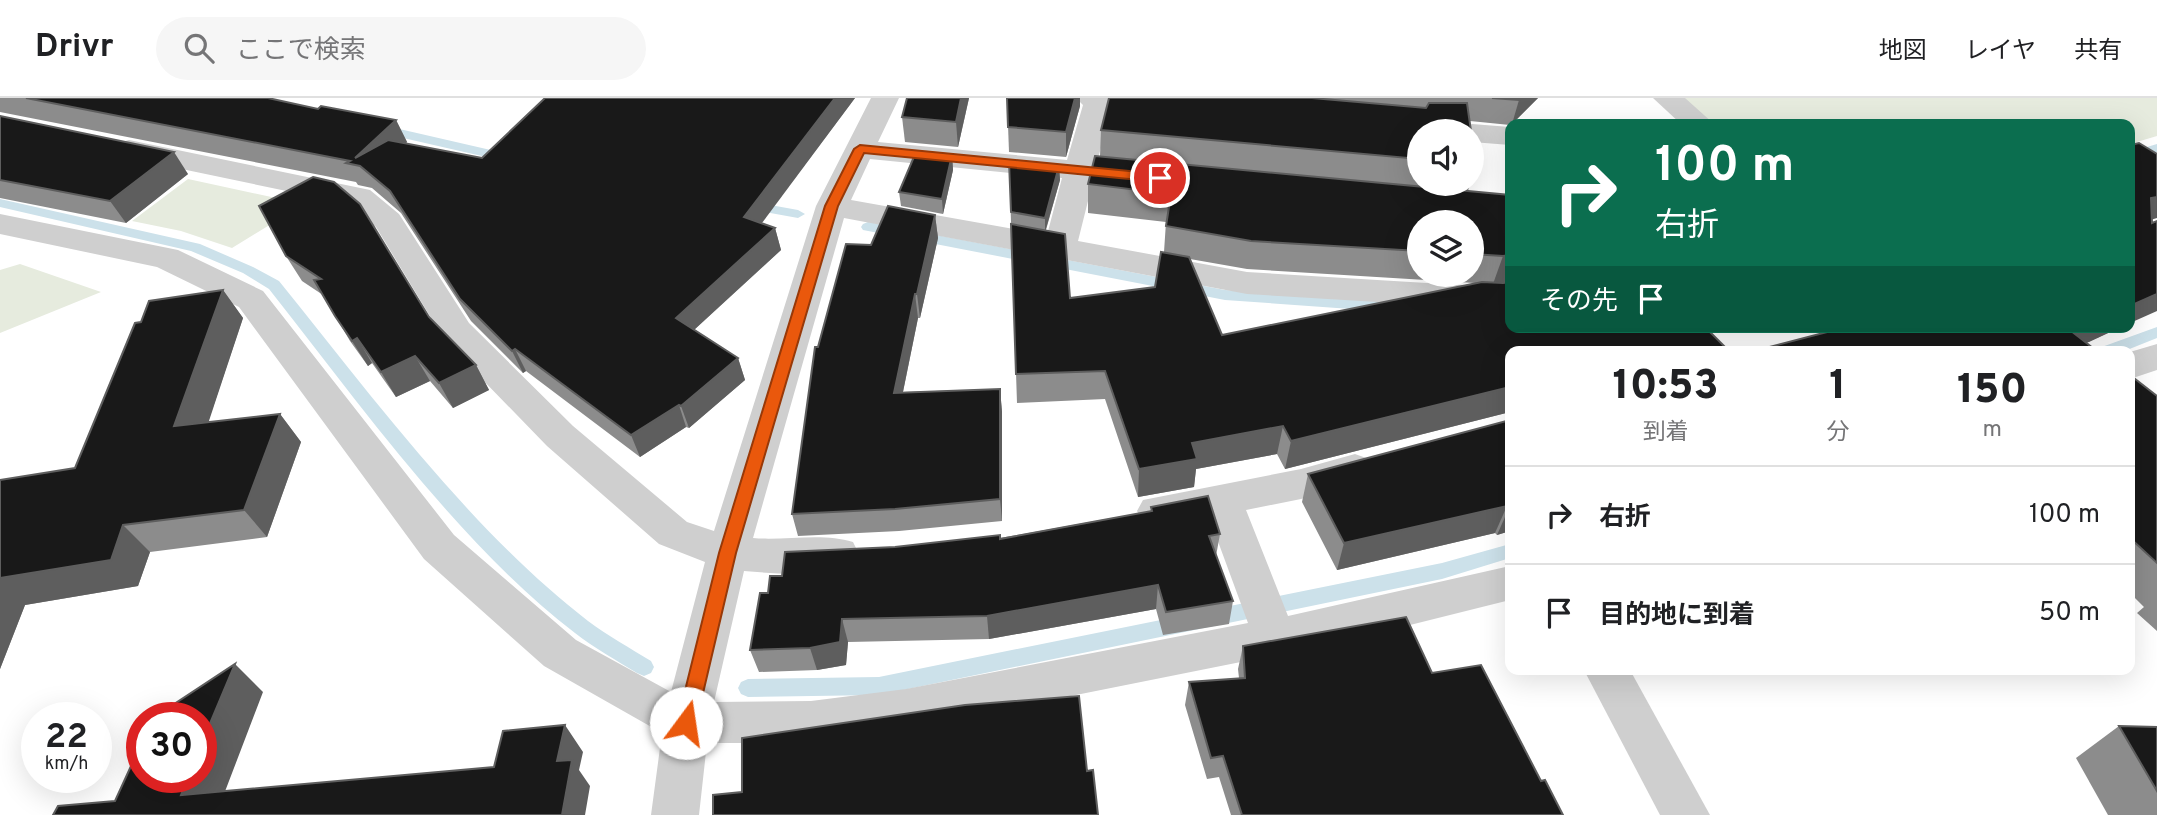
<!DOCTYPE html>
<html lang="ja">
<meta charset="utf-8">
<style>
:root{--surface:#fff;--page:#f6f6f6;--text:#202124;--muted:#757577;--line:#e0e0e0}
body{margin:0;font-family:Overpass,"Noto Sans JP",sans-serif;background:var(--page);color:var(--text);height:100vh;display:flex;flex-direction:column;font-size:26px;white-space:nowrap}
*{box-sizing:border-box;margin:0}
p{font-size:23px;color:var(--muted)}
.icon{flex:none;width:38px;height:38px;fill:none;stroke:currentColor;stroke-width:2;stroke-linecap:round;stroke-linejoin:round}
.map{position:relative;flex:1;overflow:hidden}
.side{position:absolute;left:1505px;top:248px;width:630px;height:329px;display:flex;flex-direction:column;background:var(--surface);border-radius:14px;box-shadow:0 7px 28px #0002}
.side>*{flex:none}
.top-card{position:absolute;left:1505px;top:21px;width:630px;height:214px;border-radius:14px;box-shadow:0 7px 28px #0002;background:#0b6e4f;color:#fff;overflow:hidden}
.controls{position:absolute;left:1407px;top:21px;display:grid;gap:14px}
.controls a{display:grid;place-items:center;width:77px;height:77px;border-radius:50%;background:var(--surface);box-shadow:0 7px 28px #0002;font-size:35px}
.speed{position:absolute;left:21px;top:604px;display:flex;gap:14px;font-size:35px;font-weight:700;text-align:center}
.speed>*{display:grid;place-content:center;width:91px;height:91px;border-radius:50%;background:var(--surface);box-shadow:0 7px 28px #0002;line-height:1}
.speed small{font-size:18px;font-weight:400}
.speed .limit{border:10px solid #d22;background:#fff;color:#111}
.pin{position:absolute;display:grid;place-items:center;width:60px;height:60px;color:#fff;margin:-30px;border:4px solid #fff;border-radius:50%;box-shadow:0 2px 7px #0007}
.me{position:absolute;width:77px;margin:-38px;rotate:14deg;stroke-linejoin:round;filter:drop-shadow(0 0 5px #0008)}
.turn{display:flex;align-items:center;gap:24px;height:147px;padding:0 35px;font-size:32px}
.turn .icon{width:91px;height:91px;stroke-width:2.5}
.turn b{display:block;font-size:49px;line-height:60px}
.then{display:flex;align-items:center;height:66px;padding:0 35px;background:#0003;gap:14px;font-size:26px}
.eta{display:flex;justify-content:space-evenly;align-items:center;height:119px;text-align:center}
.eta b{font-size:42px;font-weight:800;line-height:49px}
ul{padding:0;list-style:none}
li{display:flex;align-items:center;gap:21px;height:98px;padding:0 35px;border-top:2px solid var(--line)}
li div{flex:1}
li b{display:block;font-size:26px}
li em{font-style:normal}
header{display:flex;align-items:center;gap:42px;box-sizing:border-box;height:98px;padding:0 35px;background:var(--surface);border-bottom:2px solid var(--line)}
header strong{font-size:33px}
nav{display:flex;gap:38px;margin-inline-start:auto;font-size:24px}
.search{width:490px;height:63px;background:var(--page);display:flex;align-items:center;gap:18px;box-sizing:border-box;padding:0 24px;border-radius:38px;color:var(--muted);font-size:26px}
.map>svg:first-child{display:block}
.green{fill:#e6ebde}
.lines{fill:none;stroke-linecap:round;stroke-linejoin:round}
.stream{fill:#cce1ea;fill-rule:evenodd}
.minor{fill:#cfcfcf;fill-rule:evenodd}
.wall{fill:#8c8c8c;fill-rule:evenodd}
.shaded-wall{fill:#5e5e5e}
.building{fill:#191919;stroke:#5e5e5e;stroke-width:2}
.route{fill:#ea580c;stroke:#983908;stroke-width:2}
</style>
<header>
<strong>Drivr</strong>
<div class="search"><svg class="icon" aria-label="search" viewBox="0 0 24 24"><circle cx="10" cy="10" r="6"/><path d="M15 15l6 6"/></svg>ここで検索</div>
<nav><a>地図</a><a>レイヤ</a><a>共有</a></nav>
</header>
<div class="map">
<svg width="2157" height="717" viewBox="0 0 2157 717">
<rect width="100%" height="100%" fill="#fff"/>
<!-- green -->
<g class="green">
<polygon points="1680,0 2157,0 2157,38 2130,46 2130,26 1713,26"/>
<polygon points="188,81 304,106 232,150 181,133 132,123"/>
<polygon points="20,166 101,194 0,235 0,172"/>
</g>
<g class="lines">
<!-- stream -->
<g class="stream">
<polygon points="382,27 508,56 515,60 508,64 377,34 375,31"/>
<polygon points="2157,46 2157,54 2130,62 2130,54"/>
<path d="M0 101 200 146 253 169 279 183C371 297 472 434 588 523 608 538 630 550 651 563L654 569 651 575 644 578 637 575C616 562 594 550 575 535 459 446 359 305 269 191L243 175 191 153 0 109Z"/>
<polygon points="748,103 798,112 805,116 798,120 743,110 743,104"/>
<polygon points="868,124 1225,192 1393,204 1401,209 1393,214 1225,202 863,132 861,129 863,126"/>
<polygon points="2157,229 2157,240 2122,254 2097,254 2099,250"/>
<polygon points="1510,446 1510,460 1442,481 879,597 748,599 741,596 738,590 741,584 748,581 879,579 1442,465"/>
</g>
<!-- minor -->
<g class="minor">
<path d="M871 0H899L878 44 1067 62 1083 7 1076 0H1169L1173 6 1169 12 1159 15 1111 10 1097 65 1153 72 1157 79 1153 86 1142 88 1093 83 1078 143 1247 174 1493 189 1510 186V208L1493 211 1247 196 844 120 753 440C785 443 822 434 853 444L859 456 853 468C819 479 779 476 744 473L714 604 811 603 906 591 1248 525 1209 419 1157 429 1143 424 1137 413 1143 402 1301 371 1355 356 1369 361 1374 371 1369 381 1301 401 1246 412 1288 518 1510 468V502L1346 543 906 631 811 645H707L699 717H651L662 635 544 568 424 461 239 209 157 169 0 136V116L178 152 263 193 454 437 576 542 671 594 705 464 659 446 547 348 445 243 376 129 349 106 129 60 118 57 114 51 118 45 129 42 370 92 399 116 469 225 573 328 687 424 714 433 816 108ZM870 61 1062 80 1047 137 851 102Z"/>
<polygon points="1653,0 1685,0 1714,26 1681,26"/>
<polygon points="1472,26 1510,29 1510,47 1472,44 1472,33 1458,33 1462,29"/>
<polygon points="2157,246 2157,272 2130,281 2130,254"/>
<polygon points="1584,572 1630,572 1710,717 1660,717"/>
</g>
</g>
<!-- wall -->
<g class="wall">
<polygon points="0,0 268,0 318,11 396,22 407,44 405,46 482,60 545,0 855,0 761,125 775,130 781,152 694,232 738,260 745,282 689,330 686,329 640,359 526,273 523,275 471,223 401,115 372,90 358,87 356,84 0,14"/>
<polygon points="969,0 958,49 905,44 902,19"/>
<polygon points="1007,0 1080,0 1080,8 1066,59 1009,54"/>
<path d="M1109 0H1538L1512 26 1510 27 1470 23 1419 33V86H1470L1468 93 1510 97V314L1285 371 1277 356 1196 371 1194 389 1138 399 1105 301 1017 305 1009 63 1059 68 1060 82 1046 132 1070 200 1155 189 1164 154 1166 124 1088 115V86L1100 58 1101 32ZM1419 124H1472V177H1419ZM1190 161 1247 171 1475 185 1222 237Z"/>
<polygon points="0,18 188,76 126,125 0,100"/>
<polygon points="1472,39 1476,66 1472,79"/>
<polygon points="952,57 953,72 943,116 901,108 899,94"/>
<polygon points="935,117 938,140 920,220 918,220 903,294 1000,291 1002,314 1002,423 899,433 798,438 792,416 818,249 871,147"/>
<polygon points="286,158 429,219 476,267 489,292 453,310 430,283 396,299 372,265 368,268 350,243 323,197 302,183"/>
<polygon points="223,192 243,220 208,324 280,316 301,344 267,439 150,454 138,488 25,507 0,571 0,382 75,370 141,224"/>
<polygon points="1828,229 2121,229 2086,245 1824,235"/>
<polygon points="2130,277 2157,298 2157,533 2137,515 2144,509 2130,495"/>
<polygon points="1510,322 1510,433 1497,437 1495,435 1337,472 1302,404 1308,376"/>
<polygon points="1151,409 1220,436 1216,458 1233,503 1229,526 1163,537 1156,511 989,541 848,544 846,567 817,572 759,574 750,552 768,495 782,478 895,449 1000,440 1151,413"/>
<polygon points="1243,548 1432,575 1541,683 1563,717 1231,717 1219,679 1207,681 1185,607 1189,584 1239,580 1238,571"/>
<polygon points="2119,628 2157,629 2157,717 2108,717 2076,660"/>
</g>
<!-- shaded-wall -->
<g class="shaded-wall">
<polygon points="835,0 855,0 750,141 744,119"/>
<polygon points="961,0 969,0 958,49 956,24"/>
<polygon points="1075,0 1080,0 1080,8 1066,59 1066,34"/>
<polygon points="1522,0 1538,0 1512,26 1519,2"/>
<polygon points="396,22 407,44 372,78 355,60"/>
<polygon points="174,54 188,76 126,125 110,103"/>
<polygon points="952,57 953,72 943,116 942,101"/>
<polygon points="1059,68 1060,82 1045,134 1045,120"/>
<polygon points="2157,99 2157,120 2130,128 2151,100"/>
<polygon points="935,117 938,140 920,220 917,196"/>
<polygon points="775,130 781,152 683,242 676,220"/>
<polygon points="1510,157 1510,183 1493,186 1503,158"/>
<polygon points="223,192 243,220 198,356 174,328"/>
<polygon points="915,196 918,220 898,318 894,295"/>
<polygon points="2157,196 2157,213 2130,225 2130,208"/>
<polygon points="2065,229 2121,229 2089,244 2054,254"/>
<polygon points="357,240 372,265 368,268 352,243"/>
<polygon points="515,251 526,273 523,275 512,253"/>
<polygon points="415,258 430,283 396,299 381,274"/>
<polygon points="738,260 745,282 689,330 681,308"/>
<polygon points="476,267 489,292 453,310 439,285"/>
<polygon points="1510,289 1510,314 1285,371 1291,343"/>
<polygon points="1000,291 1002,314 1002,423 1000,401"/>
<polygon points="679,307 686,329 640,359 631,337"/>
<polygon points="280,316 301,344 267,439 244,412"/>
<polygon points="1283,328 1277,356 1196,371 1194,389 1138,399 1139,371 1192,345"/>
<polygon points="1507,408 1495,435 1337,472 1344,445"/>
<polygon points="1510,409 1510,433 1497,437 1509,410"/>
<polygon points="123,427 150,454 138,488 25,507 0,571 0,480"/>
<polygon points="1158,487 1156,511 989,541 987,518"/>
<polygon points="842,521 848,544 846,567 817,572 810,550"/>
<polygon points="235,566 263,594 216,717 181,697 188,679 201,679 201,647"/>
<polygon points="565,627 583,654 579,672 590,688 585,717 562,717 557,663"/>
</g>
<!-- building -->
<g class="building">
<polygon points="26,0 268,0 318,11 321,8 396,22 355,60 388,42 482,60 545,0 835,0 744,119 775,130 676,220 738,260 681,308 679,307 631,337 515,251 512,253 460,201 390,93 360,68 346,65 350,63"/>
<polygon points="907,0 961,0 956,24 902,19"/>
<polygon points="1007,0 1075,0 1066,34 1008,29"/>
<polygon points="1109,0 1312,0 1426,10 1429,5 1467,5 1471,33 1419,33 1419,61 1101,32"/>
<polygon points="1492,0 1522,0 1519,2"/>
<polygon points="0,18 174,54 110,103 0,82"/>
<polygon points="1472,39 1476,66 1472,66"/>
<polygon points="2139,45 2157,56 2157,99 2151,100 2152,125 2157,123 2157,196 2130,208 2130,47"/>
<polygon points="916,54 952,57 942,101 899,94"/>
<polygon points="1095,58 1510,97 1510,157 1503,158 1472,156 1472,124 1419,124 1419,153 1251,143 1166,128 1171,96 1088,86"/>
<polygon points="1009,63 1059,68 1045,120 1011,114"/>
<polygon points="313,79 334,84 360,106 429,219 476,267 439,285 415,258 381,274 357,240 352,243 335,218 314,182 321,181 286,158 259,108"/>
<polygon points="888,108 935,117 917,196 915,196 894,295 1000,291 1000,401 895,411 792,416 815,249 818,249 846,146 871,147"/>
<polygon points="1011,126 1065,136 1070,200 1155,189 1161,154 1189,159 1222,237 1482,184 1503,185 1510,184 1510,229 1705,229 1730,254 1510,254 1510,289 1291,343 1283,328 1192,345 1197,361 1139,371 1105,273 1016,276"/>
<polygon points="223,192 174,328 280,316 244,412 123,427 111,462 0,480 0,382 75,370 135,225 141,224 149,203"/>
<polygon points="1832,229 2066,229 2098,254 1750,254 1835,232"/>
<polygon points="2130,277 2157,298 2157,465 2130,440"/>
<polygon points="1510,322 1510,409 1509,410 1507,408 1344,445 1308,376"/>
<polygon points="1208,398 1220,436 1209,438 1233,503 1166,514 1158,487 987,518 842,521 840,544 810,550 750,552 760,495 768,495 770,478 782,478 785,454 895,449 1000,437 1000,441 1152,413 1151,409"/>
<polygon points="1406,519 1432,575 1481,567 1541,683 1545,682 1563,717 1242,717 1223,658 1211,660 1189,584 1245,580 1243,548"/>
<polygon points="235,566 201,647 201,620 153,620"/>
<polygon points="1079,598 1087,673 1093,672 1098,717 713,717 713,697 742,694 742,640 965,607"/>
<polygon points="565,627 557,663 572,662 562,717 53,717 58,708 115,703 142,644 142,679 188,679 181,697 494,669 503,633"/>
<polygon points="2119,628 2157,629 2157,693"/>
</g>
<!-- route -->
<polygon class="route" points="860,47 1160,76 1167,80 1160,84 864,55 838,108 736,455 696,625 693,631 686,634 679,631 677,625 719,455 825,108 854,51"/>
</svg>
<div class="controls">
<a><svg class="icon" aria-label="sound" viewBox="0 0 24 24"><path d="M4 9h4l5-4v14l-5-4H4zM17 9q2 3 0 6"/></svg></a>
<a><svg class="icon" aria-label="layers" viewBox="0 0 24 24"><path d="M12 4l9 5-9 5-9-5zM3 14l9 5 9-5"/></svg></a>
</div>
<div class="speed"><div>22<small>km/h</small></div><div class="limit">30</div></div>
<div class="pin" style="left:1160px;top:80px;background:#d93025"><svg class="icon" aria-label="arrive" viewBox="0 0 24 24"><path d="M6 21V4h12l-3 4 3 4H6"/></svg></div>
<svg class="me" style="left:686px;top:625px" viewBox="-20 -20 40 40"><circle r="19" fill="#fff"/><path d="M0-13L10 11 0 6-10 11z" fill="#ea580c"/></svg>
<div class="top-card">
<div class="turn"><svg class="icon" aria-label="right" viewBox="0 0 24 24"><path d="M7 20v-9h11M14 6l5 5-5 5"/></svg><div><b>100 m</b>右折</div></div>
<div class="then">その先<svg class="icon" aria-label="arrive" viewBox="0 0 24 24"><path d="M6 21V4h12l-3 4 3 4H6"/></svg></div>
</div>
<section class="side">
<div class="eta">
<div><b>10:53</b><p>到着</p></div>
<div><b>1</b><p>分</p></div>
<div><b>150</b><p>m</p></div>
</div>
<ul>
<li><svg class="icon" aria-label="right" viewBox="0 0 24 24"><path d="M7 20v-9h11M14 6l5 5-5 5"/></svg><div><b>右折</b></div><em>100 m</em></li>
<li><svg class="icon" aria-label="arrive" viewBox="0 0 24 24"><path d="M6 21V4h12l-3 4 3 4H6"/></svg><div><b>目的地に到着</b></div><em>50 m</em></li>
</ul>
</section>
</div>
